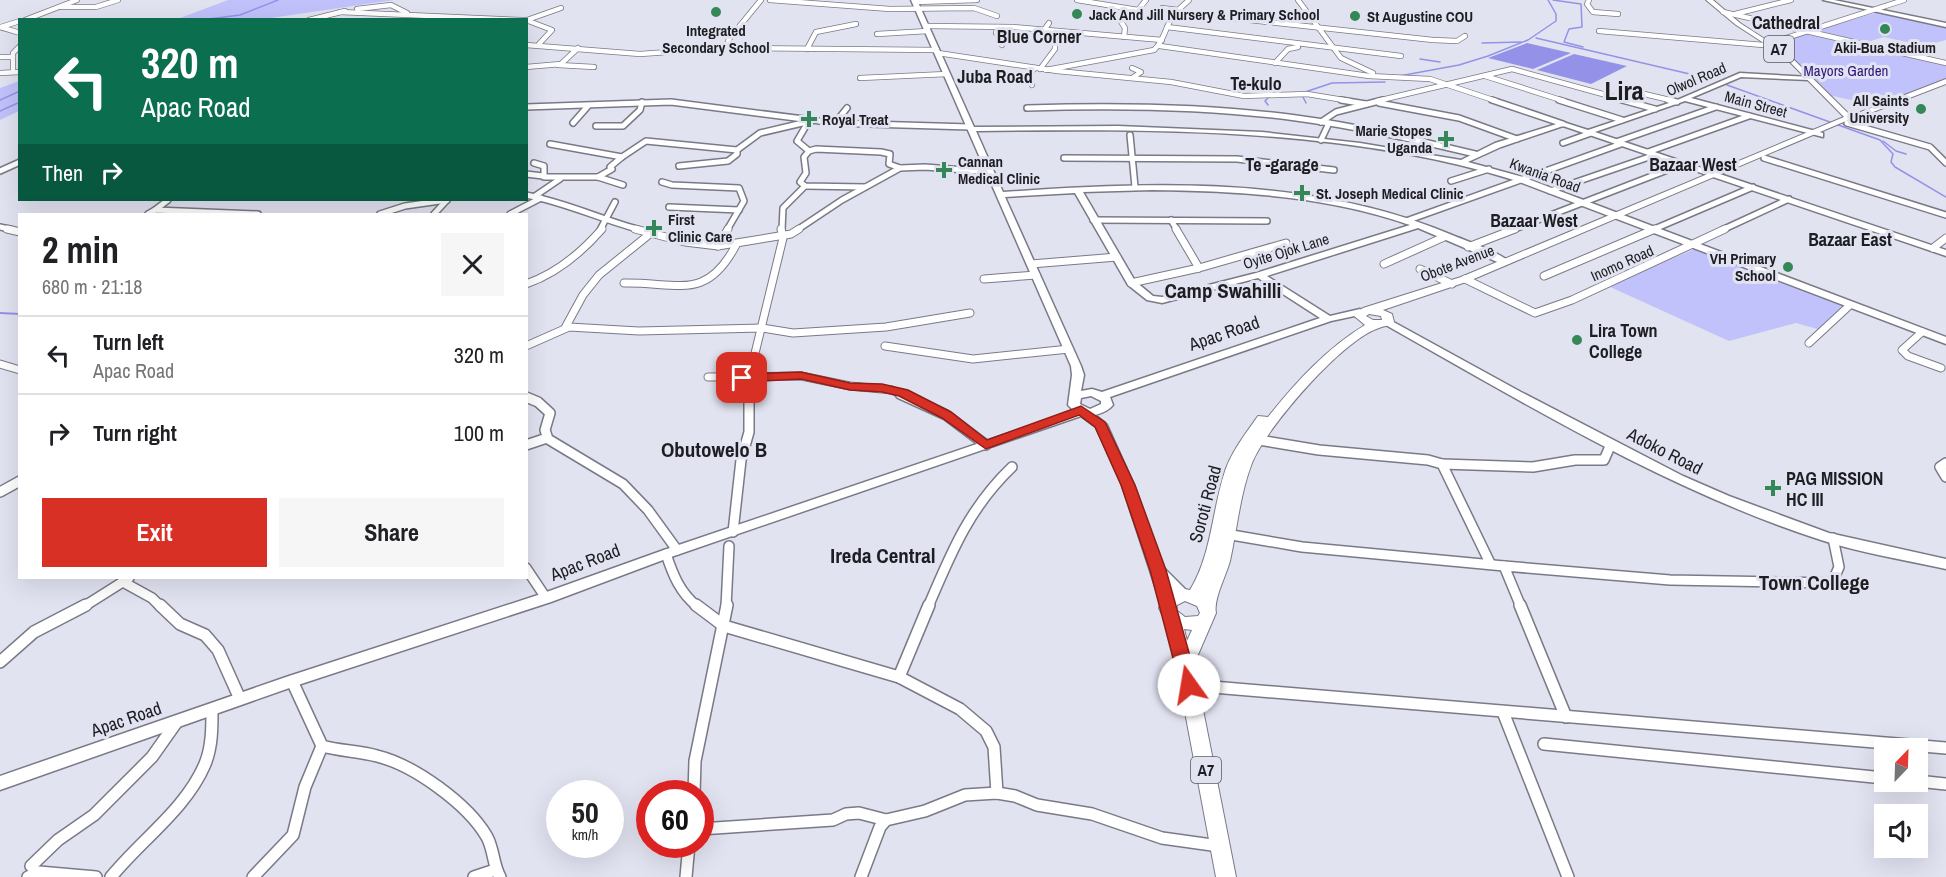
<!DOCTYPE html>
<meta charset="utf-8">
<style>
:root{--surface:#fff;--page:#f6f6f6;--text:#202124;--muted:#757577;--line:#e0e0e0;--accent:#d93025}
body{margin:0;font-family:"Archivo Narrow",sans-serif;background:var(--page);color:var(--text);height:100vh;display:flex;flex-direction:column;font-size:22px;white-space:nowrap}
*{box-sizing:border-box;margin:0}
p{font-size:20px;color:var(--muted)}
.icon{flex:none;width:33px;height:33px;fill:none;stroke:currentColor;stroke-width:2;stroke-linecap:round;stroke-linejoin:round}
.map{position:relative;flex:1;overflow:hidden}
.drawer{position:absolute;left:18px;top:213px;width:510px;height:366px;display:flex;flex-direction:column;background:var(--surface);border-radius:0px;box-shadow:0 6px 24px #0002}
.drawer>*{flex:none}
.guide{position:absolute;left:18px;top:18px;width:510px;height:183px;border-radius:0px;box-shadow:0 6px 24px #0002;background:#0b6e4f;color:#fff;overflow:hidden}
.needle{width:39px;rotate:23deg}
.fabs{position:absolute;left:1874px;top:738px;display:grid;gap:12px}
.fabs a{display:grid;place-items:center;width:54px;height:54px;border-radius:0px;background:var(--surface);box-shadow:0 6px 24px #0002;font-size:30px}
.speed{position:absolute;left:546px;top:780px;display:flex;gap:12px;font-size:30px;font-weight:700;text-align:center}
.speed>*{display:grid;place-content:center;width:78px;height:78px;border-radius:50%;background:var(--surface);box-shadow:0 6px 24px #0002;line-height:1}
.speed small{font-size:15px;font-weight:400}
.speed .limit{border:9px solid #d22;background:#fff;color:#111}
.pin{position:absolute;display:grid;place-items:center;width:51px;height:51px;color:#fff;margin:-26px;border-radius:12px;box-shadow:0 3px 9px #0006}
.me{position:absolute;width:66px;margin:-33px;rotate:347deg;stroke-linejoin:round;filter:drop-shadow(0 0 4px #0008)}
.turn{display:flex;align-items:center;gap:21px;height:126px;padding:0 24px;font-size:27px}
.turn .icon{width:78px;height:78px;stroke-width:2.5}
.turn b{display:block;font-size:42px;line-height:51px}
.then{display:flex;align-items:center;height:57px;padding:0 24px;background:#0003;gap:12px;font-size:22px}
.round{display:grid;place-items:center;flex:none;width:63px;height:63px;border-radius:0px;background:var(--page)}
.headline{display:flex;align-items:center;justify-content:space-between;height:102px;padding:0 24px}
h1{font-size:36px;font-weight:800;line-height:45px}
.action{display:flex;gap:12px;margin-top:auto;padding:12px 24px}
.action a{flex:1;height:69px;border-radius:0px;background:var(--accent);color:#fff;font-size:24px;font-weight:800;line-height:69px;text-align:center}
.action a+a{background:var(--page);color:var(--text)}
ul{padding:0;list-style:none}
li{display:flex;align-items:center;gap:18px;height:78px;padding:0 24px;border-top:2px solid var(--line)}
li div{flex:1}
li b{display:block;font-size:22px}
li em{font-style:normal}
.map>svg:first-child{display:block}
.green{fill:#c1c2fb}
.water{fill:#9492e8}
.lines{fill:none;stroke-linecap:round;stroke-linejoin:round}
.stream-far1{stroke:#9492e8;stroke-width:1.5}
.stream{stroke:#9492e8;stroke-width:2}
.street-far4-casing{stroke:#7a7a87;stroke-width:6}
.street-far3-casing{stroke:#7a7a87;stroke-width:8}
.street-far2-casing{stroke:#7a7a87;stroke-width:9}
.street-far1-casing{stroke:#7a7a87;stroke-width:12}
.street-casing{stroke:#7a7a87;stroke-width:14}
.secondary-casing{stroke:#7a7a87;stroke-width:3}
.primary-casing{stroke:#7a7a87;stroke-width:2}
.street-far4{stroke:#fff;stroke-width:4.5}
.street-far3{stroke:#fff;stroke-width:5}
.street-far2{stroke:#fff;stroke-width:7}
.street-far1{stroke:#fff;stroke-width:9}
.street{stroke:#fff;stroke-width:11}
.secondary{fill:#fff;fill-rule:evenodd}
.primary{fill:#fff;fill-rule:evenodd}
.route{fill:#d93025;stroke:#8d1f18;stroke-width:1.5}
.poi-dot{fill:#358758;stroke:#e2e3f1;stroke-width:2}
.labels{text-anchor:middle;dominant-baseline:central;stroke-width:6;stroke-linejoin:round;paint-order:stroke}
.far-poi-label{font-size:15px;font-weight:bold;fill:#1d1d22;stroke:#e2e3f1;text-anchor:start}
.far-park-label{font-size:15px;fill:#2d1679;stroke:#e2e3f1}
.far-street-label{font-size:15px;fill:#1d1d22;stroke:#e2e3f1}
.shield{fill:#e2e3f1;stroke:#585860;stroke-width:1.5}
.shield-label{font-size:16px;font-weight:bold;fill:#1d1d22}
.far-quarter-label{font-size:18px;font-weight:bold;fill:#1d1d22;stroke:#e2e3f1}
.poi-label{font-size:18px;font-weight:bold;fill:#1d1d22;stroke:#e2e3f1;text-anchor:start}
.street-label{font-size:18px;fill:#1d1d22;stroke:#e2e3f1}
.quarter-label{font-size:21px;font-weight:bold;fill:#1d1d22;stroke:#e2e3f1}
.far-town-label{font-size:26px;font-weight:bold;fill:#1d1d22;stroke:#e2e3f1}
</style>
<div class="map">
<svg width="1946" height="877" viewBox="0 0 1946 877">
<rect width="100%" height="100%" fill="#e2e3f1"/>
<!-- green -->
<g class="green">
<polygon points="228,0 394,0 264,19 175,20"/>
<polygon points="1879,12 1946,26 1946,40 1924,46 1884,37 1864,43 1815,31"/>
<polygon points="1804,32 1946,65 1946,83 1887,108 1828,95 1771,44"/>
<polygon points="19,81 19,111 0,120 0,88"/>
<polygon points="1695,249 1847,306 1821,330 1796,323 1729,341 1608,286"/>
</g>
<!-- water -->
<g class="water">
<polygon points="1527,43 1571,53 1533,69 1488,58"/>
<polygon points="1574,54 1627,66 1591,84 1537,70"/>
</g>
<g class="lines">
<!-- stream-far1 -->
<g class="stream-far1">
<polyline points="1553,0 1581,4 1582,27 1569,29 1564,42 1583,47"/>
<polyline points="201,20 240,15 278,0"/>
<polyline points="1536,38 1711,79"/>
<polyline points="1482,43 1521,42"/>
<polyline points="1420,59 1440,62"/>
<polyline points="1399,76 1459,65 1488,56 1528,40 1556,21 1556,14 1548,0"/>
<polyline points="1727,85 1880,140 1893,154 1891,162 1895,167 1946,197"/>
<polyline points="1305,92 1332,83 1385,82"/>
<polyline points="1302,95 1306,103"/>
<polyline points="1268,98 1265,101 1268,105"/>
<polyline points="0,100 20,91"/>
<polyline points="0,111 20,102"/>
<polyline points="1883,141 1896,151 1906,154"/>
</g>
<!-- stream -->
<polyline class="stream" points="0,313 20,314"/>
<!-- street-far4 casing -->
<g class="street-far4-casing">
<g id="street-far4">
<polyline points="770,0 890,9 974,8 997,16"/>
<polyline points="1077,0 1138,10 1146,0"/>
<polyline points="1298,0 1341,58 1373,73"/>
<polyline points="1589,0 1587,4 1593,12 1618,14"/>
<polyline points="915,2 977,0"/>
<polyline points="61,7 96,7 118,0"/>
<polyline points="1162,8 1178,10"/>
<polyline points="357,9 391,5 407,13"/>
<polyline points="340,12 522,20"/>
<polyline points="1176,12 1189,0"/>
<polyline points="1723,12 1946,63"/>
<polyline points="1735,14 1791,0"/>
<polyline points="25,20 77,0"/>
<polyline points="309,20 345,11"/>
<polyline points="526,20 552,30 539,44"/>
<polyline points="527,20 561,8"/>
<polyline points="1120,20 1125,28 1124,37"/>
<polyline points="926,26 1013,27 1162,40"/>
<polyline points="0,27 20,33"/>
<polyline points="1,27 20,21"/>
<polyline points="998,27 996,33 1007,36 1002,45"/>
<polyline points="1167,27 1401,56"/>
<polyline points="1599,31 1775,46"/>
<polyline points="877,34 928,31"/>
<polyline points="1771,43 1904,0"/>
<polyline points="526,45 640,54 726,48 937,50"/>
<polyline points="1160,46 1369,76 1430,79 1496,101"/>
<polyline points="726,48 729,39 761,0"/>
<polyline points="807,49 816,32 856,24"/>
<polyline points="938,53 1057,71 1171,82 1244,96 1307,94 1350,101"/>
<polyline points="0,57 13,57"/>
<polyline points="1275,63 1288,49 1298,47"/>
<polyline points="558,65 594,67"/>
<polyline points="526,67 561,64 578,48"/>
<polyline points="1132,68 1141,72 1132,78"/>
<polyline points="1040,69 1055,49 1055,40 1044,30 1049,23"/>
<path d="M1046 70 1154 50C1166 39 1165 24 1176 12L1433 40 1457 41 1465 36"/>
<polyline points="13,72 13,53 20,46"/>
<polyline points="0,73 20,72"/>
<polyline points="1485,76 1564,101"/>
<polyline points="860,78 947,74"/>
<polyline points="1032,85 1026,78 1035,68"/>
<polyline points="1640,93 1674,101"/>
<polyline points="1377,101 1512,69 1628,101"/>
</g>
</g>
<!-- street-far3 casing -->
<g class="street-far3-casing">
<g id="street-far3">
<polyline points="1341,100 1366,104"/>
<polyline points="1492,100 1563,124"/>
<polyline points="1559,100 1622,120"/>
<polyline points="1622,100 1655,109"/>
<polyline points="1668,100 1677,102"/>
<polyline points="1379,103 1459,118 1517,139"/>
<polyline points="526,107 671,102 835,123 970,127"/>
<path d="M1027 108C1117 105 1207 106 1296 118 1356 126 1416 140 1475 154"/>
<polyline points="1321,122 1336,112 1383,100"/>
<polyline points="573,123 588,106"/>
<polyline points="835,123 847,108"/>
<polyline points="1847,123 1930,147 1946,163"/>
<polyline points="807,124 797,141 809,151"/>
<polyline points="596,126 623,126 640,110 642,102"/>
<polyline points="1130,135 1135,187"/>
<polyline points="1321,140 1329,123"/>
<polyline points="1616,142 1716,107"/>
<polyline points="1563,143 1591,133"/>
<polyline points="550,144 622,157 646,141 737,150 760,133 811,121"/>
<polyline points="1648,152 1749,116"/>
<polyline points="1064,158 1237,159 1334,170"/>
<polyline points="1764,158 1946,215"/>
<polyline points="534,163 544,166 544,177 598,177 623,185"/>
<polyline points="679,166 728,161 737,154 737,150"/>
<polyline points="0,171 20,162"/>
<polyline points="526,174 543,176"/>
<polyline points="598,177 612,169 610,167 622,157"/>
<polyline points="1451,181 1489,169"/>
<polyline points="662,182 672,185 739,188 744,201 727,230"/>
<polyline points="865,187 805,186 800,182 806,173 804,157 809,151 816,149 881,152 890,154 889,164 900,168"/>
<polyline points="1550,191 1655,155"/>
<path d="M526 195C565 202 602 220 641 230"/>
<polyline points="535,196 560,179"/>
<polyline points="669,207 739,210"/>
<polyline points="155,210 168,200"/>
<polyline points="148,214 155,210 258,214"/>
<polyline points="380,214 405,206 447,200"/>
<polyline points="434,214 447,200"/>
<polyline points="510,214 541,198"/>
<polyline points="1093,220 1267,221"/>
<polyline points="1171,220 1177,230"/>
<polyline points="1406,221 1621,144"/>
<polyline points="0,227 13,230"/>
<polyline points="600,230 615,202"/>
<polyline points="782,230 783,208 805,186"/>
<polyline points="797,230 842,200 900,168 925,167 990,172"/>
<polyline points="1512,230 1683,164"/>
<polyline points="1652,230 1753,187"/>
<polyline points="1722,230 1789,199"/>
</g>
</g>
<!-- street-far2 casing -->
<g class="street-far2-casing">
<g id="street-far2">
<polyline points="7,229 20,232"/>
<polyline points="635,229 685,242 718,246 791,234 799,229"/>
<polyline points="1176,229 1199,268"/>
<polyline points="718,246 728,229"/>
<polyline points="1468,247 1515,229"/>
<polyline points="1933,248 1946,238"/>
<polyline points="1031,264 1117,257"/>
<polyline points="1384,264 1444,237"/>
<polyline points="1420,269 1452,284"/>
<polyline points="1544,276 1655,229"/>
<polyline points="984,279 1036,275"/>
<polyline points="1465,279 1535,313 1572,300 1725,229"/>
<path d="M624 283C678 282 706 302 736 245"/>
<polyline points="1131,283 1199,268 1286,243"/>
<path d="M526 284C555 274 582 252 602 229"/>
<polyline points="565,328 583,295 599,275 651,233"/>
<polyline points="1922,332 1902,350 1908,356 1941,368"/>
<polyline points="1809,343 1850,305"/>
<polyline points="526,346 569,327 639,331 762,328 793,333 886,327 970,313"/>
<polyline points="885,346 973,359 1069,349"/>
<polyline points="0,364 20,370"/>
<polyline points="708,377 801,376 850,386 892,390 903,395"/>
<polyline points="749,395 749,378 783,238 781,229"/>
</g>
</g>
<!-- street-far1 casing -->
<g class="street-far1-casing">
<g id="street-far1">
<polyline points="900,394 946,415 986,445"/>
<polyline points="526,397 538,402 550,413 545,430 548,439 623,484 648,510 677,550"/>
<polyline points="1259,440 1319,450 1428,460 1442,464 1490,563"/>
<polyline points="526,445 547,438"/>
<polyline points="1946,463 1940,467 1946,477"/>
<polyline points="1442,464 1533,467 1575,460 1604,460 1611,444"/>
<polyline points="0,492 20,481"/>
<polyline points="733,532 741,460 749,432 749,394"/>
<polyline points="1226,534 1302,547 1504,566"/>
<path d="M666 554C673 575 680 593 698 607"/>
<polyline points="526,568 546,598"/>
<polyline points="123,582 152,598 161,607"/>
<polyline points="83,607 129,578"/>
<polyline points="726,607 729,546"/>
<path d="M928 607C951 553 969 508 1012 467"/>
<polyline points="1521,607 1504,566 1670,580 1832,583 1839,567 1833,538"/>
</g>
</g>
<!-- street casing -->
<g class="street-casing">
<g id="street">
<polyline points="160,605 180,624 205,635 218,650 240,699"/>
<polyline points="696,605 724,626 899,677 960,709 986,731 994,747 997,793"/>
<polyline points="1520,605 1566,717"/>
<polyline points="0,662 34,632 86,605"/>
<polyline points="899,677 929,605"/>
<path d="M292 681 322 746C340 751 359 751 377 756 414 765 468 804 487 837 494 850 493 865 500 877"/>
<polyline points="1189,685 1946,748"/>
<polyline points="1503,712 1568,877"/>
<polyline points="1544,744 1884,778"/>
<polyline points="1917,781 1946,784"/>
<polyline points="694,794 695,761 727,605"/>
<polyline points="700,829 833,820 846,814 859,813 886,820"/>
<polyline points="31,866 58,840 94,815 152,757 176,723"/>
<polyline points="28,877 39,872 96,877"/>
<path d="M111 877C141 840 186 809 205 764 212 747 212 728 212 710"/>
<polyline points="253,877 293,835 305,787 322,746"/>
<polyline points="474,877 495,870"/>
<polyline points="686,877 689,844"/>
<polyline points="861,877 880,827 886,820 925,811 965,795 997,793 1015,796 1037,805 1092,814 1162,838 1219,846"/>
</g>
</g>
<!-- secondary casing -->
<g class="secondary-casing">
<g id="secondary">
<path d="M911 0H917L974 127 1118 126 1262 132 1360 143 1461 160 1495 143 1563 122 1588 130 1675 101 1740 73 1811 77V79L1809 80 1741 77 1691 98 1823 133V137L1685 101 1595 132 1946 250V256L1563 126 1501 147 1468 162 1523 177 1946 337V344L1517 181C1347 127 1153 129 976 131L1003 192C1152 182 1311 175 1452 235 1469 242 1497 251 1510 262L1505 265 1502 264 1418 228 1267 276 1330 316 1360 309 1365 312 1364 314 1331 321 1110 397 1113 405C1108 411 1102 413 1095 415L1107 425 1134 485 1163 567 1191 595 1189 599C1180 601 1177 596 1171 591L1175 604 1173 608 1168 609 1163 608 1161 604 1122 485 1096 427 1081 416 671 557 551 602 298 685 0 790V776L286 677 541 594 661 551 1074 411 1068 405 1072 375 1071 366ZM1152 190C1239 191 1327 196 1410 225L1256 273 1162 297 1153 296 1135 281 1083 192ZM1075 193 1128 285 1147 300 1162 303 1258 278 1320 318 1102 392 1092 389 1081 391 1084 375 1081 366 1005 197ZM1091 396 1101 401V404L1090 409 1080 404 1081 398Z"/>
<polygon points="1823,0 1834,0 1946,23 1946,27"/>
<path d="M1388 319 1521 392 1683 476 1729 496 1829 533 1946 559V569C1906 560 1860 553 1821 540 1669 491 1524 403 1384 324L1383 322 1384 320Z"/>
</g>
</g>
<!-- primary casing -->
<g class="primary-casing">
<g id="primary">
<path d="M1706 0H1713L1740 23 1788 54 1853 118 1469 281 1383 310 1392 314 1394 322 1392 324C1388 326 1383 326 1379 328 1343 339 1266 428 1252 463 1240 494 1237 529 1230 561 1226 576 1213 600 1216 613L1194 664 1236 877H1216L1176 664 1164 618 1159 608 1164 597 1184 589 1190 590C1212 554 1212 510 1225 471 1232 451 1246 433 1258 416L1268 417C1296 382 1327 348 1365 325L1353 315 1363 308 1461 277 1844 117 1784 56 1736 25ZM1369 314 1381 316 1382 320H1373L1366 316ZM1185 601 1197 606 1200 613 1198 616 1185 617 1176 610 1177 605ZM1184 629 1192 630 1187 641Z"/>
<polygon points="1946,79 1946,84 1860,117 1853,115"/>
</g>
</g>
<!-- street-far4 -->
<use href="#street-far4" class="street-far4"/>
<!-- street-far3 -->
<use href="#street-far3" class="street-far3"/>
<!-- street-far2 -->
<use href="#street-far2" class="street-far2"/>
<!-- street-far1 -->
<use href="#street-far1" class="street-far1"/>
<!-- street -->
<use href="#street" class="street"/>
<!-- secondary -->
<use href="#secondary" class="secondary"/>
<!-- primary -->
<use href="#primary" class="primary"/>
</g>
<!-- route -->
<polygon class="route" points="801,372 850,383 882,384 908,390 951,412 987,440 1081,406 1105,422 1135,485 1166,570 1198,685 1195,690 1182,690 1180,685 1150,570 1121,485 1095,427 1079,415 986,449 942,418 899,396 882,392 850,390 801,379 742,382 735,378 742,374"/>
<!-- markers -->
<g class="poi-dot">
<circle cx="716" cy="12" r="6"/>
<circle cx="1077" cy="14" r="6"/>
<circle cx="1355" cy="16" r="6"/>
<circle cx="1885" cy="29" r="6"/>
<circle cx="1921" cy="109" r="6"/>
<path d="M806 110h6v6h6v6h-6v6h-6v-6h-6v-6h6z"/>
<path d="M1443 130h6v6h6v6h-6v6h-6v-6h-6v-6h6z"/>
<path d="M941 161h6v6h6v6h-6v6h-6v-6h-6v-6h6z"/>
<path d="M1299 184h6v6h6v6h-6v6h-6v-6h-6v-6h6z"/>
<path d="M651 219h6v6h6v6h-6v6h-6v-6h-6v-6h6z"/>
<circle cx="1788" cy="267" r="6"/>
<circle cx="1577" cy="340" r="6"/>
<path d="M1770 479h6v6h6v6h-6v6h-6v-6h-6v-6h6z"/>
</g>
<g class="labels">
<!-- far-poi labels -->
<g class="far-poi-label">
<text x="1089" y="14">Jack And Jill Nursery &amp; Primary School</text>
<text x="1367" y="16">St Augustine COU</text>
<text x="716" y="30" text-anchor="middle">Integrated<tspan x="716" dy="17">Secondary School</tspan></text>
<text x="1885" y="47" text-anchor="middle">Akii-Bua Stadium</text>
<text x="1909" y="100" text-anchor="end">All Saints<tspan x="1909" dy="17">University</tspan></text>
<text x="822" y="119">Royal Treat</text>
<text x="1432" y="130" text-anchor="end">Marie Stopes<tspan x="1432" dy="17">Uganda</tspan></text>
<text x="958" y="161">Cannan<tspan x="958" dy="17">Medical Clinic</tspan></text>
<text x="1316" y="193">St. Joseph Medical Clinic</text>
<text x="668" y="219">First<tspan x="668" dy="17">Clinic Care</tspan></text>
<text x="1776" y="258" text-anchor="end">VH Primary<tspan x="1776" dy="17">School</tspan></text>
</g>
<!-- far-park labels -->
<g class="far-park-label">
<text x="1846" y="70">Mayors Garden</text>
</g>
<!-- far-street labels -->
<g class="far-street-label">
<text transform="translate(1696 79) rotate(-23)">Olwol Road</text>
<text transform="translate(1756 104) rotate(15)">Main Street</text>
<text transform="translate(1545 175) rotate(20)">Kwania Road</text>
<text transform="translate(1286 251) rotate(-17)">Oyite Ojok Lane</text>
<text transform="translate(1457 263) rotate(-21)">Obote Avenue</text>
<text transform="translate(1622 263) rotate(-24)">Inomo Road</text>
</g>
<!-- shield labels -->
<g class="shield">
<rect x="1764" y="36" width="30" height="26" rx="4.5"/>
<rect x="1191" y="757" width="30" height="26" rx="4.5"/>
</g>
<g class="shield-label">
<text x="1779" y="49">A7</text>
<text x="1206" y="770">A7</text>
</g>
<!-- far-quarter labels -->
<g class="far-quarter-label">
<text x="1786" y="22">Cathedral</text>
<text x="1039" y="36">Blue Corner</text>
<text x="995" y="76">Juba Road</text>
<text x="1256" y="83">Te-kulo</text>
<text x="1282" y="164">Te -garage</text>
<text x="1693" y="164">Bazaar West</text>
<text x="1534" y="220">Bazaar West</text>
<text x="1850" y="239">Bazaar East</text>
</g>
<!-- poi labels -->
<g class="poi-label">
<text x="1589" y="330">Lira Town<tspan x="1589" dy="21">College</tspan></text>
<text x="1786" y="478">PAG MISSION<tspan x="1786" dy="21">HC III</tspan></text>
</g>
<!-- street labels -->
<g class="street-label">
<text transform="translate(1224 333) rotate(-19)">Apac Road</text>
<text transform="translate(1665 451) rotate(27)">Adoko Road</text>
<text transform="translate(1205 504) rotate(-75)">Soroti Road</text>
<text transform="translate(585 562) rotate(-21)">Apac Road</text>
<text transform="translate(126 719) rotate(-19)">Apac Road</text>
</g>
<!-- quarter labels -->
<g class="quarter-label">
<text x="1223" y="290">Camp Swahilli</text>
<text x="714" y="449">Obutowelo B</text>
<text x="883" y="555">Ireda Central</text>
<text x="1814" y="582">Town College</text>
</g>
<!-- far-town labels -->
<g class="far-town-label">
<text x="1624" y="90">Lira</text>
</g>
</g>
</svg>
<div class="fabs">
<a><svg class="needle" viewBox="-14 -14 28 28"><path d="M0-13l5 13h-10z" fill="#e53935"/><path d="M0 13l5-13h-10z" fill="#757577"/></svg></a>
<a><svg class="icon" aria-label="sound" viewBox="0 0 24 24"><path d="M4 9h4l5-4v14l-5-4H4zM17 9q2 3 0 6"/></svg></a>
</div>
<div class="speed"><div>50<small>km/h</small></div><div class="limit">60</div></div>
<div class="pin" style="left:742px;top:378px;background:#d93025"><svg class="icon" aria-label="arrive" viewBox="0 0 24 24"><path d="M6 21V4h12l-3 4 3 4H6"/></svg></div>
<svg class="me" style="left:1189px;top:685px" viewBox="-20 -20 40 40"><circle r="19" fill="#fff"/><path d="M0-13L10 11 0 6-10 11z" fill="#d93025"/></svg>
<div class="guide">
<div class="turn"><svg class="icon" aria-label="left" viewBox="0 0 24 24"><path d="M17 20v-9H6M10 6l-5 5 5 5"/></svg><div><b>320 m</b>Apac Road</div></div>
<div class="then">Then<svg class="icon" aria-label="right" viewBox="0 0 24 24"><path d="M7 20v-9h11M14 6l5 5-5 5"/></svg></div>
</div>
<section class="drawer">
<div class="headline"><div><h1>2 min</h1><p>680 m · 21:18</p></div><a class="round"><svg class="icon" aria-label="close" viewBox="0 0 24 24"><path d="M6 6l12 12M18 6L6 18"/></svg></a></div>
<ul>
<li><svg class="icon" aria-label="left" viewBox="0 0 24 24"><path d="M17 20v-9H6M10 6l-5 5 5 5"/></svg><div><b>Turn left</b><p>Apac Road</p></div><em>320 m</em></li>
<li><svg class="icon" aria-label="right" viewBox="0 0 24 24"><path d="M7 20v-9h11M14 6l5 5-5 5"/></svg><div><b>Turn right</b></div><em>100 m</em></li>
</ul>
<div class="action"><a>Exit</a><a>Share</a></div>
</section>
</div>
